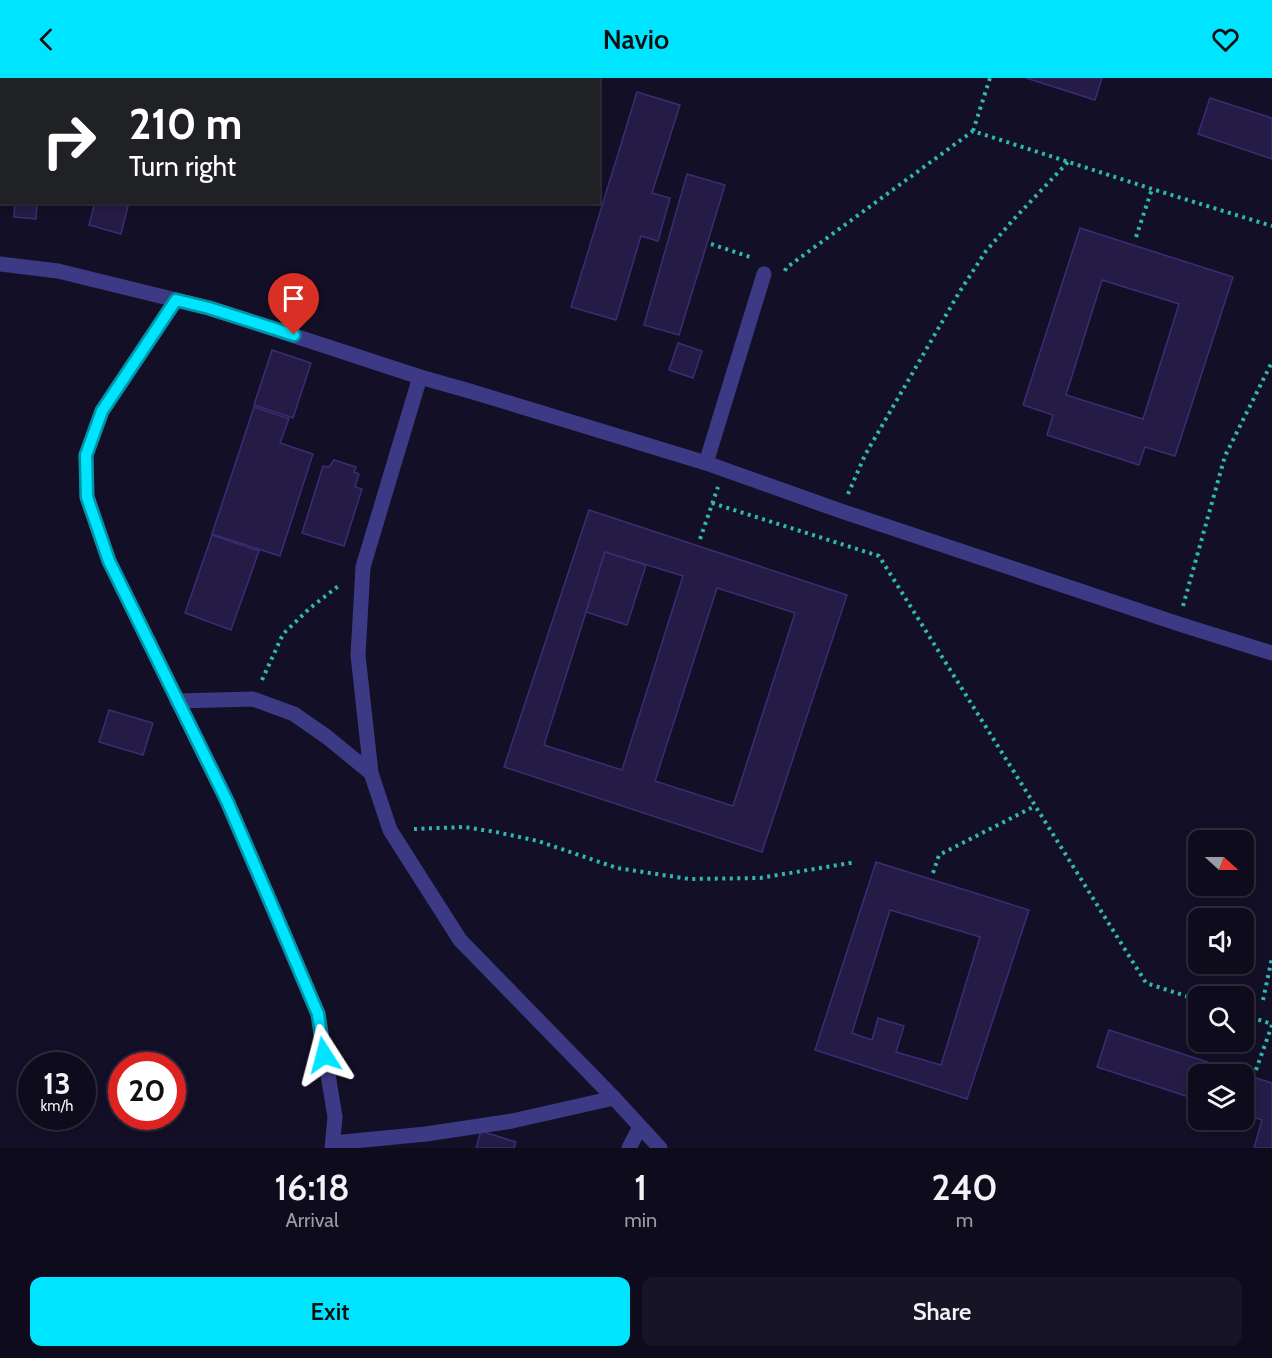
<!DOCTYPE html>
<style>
:root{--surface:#0e0b1c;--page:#171425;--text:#f1f3f6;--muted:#9b9ba3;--line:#2e2b3b;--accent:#00e5ff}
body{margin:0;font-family:Cabin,sans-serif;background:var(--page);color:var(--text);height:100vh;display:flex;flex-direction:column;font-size:22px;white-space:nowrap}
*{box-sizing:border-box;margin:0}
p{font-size:20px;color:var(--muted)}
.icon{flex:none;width:33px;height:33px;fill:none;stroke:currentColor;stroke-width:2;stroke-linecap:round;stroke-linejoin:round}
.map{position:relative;height:1070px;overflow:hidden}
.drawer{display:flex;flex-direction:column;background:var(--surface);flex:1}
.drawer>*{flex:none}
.top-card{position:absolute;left:0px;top:0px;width:600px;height:126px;box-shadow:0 3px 9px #0003,0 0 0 2px var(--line);background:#202124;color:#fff;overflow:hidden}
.needle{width:39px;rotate:111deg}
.buttons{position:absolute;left:1188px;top:752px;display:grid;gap:12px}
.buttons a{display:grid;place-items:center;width:66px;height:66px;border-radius:12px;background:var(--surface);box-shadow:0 3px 9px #0003,0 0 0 2px var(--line);font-size:30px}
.speed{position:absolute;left:18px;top:974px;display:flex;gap:12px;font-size:30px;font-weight:700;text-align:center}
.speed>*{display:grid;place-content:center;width:78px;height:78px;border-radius:50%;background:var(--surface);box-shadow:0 3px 9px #0003,0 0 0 2px var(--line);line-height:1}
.speed small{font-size:15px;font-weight:400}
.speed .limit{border:9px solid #d22;background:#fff;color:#111}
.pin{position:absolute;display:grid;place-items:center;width:51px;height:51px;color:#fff;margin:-62px -26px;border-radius:50% 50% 50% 0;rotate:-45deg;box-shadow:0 0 6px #0007}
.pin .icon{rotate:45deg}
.me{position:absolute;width:66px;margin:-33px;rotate:351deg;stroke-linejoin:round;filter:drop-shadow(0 0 4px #0008)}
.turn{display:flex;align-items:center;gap:21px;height:126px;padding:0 30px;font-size:27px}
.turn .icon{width:78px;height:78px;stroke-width:2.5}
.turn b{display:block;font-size:42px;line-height:51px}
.eta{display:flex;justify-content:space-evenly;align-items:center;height:102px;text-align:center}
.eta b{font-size:36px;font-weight:600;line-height:42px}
.action{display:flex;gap:12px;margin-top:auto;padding:12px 30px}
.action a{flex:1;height:69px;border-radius:12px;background:var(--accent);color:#111;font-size:24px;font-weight:600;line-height:69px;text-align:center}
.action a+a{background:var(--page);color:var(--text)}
header{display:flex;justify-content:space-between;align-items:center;height:78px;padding:0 30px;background:var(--accent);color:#111;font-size:27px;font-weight:600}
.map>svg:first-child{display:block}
.building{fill:#241b47;stroke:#3b2d73;stroke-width:1.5;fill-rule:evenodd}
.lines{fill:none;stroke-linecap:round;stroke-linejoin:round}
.path{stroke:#2fb8b0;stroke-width:4;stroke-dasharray:3 4.5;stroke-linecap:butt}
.minor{stroke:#3d3a85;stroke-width:15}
.route-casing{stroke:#0095a6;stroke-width:15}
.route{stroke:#00e5ff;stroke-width:10}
</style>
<header><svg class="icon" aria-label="back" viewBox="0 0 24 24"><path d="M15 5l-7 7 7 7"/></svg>Navio<svg class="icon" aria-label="heart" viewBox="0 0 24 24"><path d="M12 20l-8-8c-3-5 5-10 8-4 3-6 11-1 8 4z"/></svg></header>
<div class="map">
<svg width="1272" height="1070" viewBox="0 0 1272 1070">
<rect width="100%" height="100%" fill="#130f26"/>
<!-- building -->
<g class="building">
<polygon points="1026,0 1102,0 1095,22"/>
<polygon points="637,14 680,27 652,115 670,120 658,163 641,158 616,242 571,229"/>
<polygon points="1210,20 1272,40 1272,81 1198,56"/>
<polygon points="687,96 725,107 679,257 644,247"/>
<polygon points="15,124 37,124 36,141 14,139"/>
<polygon points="95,124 129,124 121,156 89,147"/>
<path d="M1080 150 1233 199 1175 378 1145 369 1139 387 1047 357 1053 337 1023 327ZM1102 202 1179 226 1143 341 1066 317Z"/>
<polygon points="678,265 702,273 693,300 669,292"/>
<polygon points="272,272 311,285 293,340 254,327"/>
<polygon points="254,329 289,341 280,365 313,376 280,478 212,456"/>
<polygon points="334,382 356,389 354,394 359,396 355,409 362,411 344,468 302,455 323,388 329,389"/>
<path d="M589 432 847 517 762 774 504 689ZM605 474 683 498 622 692 544 667ZM717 510 795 535 733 728 655 703Z"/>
<polygon points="212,457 259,473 231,552 185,535"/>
<polygon points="605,474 646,487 627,547 586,534"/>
<polygon points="109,632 153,645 143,677 99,664"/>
<path d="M876 784 1029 832 967 1021 815 972ZM890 832 980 859 941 987 896 974 904 948 878 940 872 962 852 955Z"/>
<polygon points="1109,952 1272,1005 1272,1070 1254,1070 1262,1042 1244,1036 1244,996 1198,996 1198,1022 1097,989"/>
<polygon points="481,1053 516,1064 514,1070 476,1070"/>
</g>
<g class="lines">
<!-- path -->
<g class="path">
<polyline points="973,53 990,0"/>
<polyline points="1136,159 1152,111"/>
<polyline points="711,166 753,180"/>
<polyline points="785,193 786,190 973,53 1152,111 1272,148"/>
<polyline points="848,416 865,377 960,213 986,173 1013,142 1068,84"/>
<polyline points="712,425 879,478 1146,905 1198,922"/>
<polyline points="700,461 718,409"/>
<polyline points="1183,528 1225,378 1272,284"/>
<polyline points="262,602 283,556 310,530 341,506"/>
<polyline points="414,751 464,749 496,754 538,763 617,790 689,801 760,800 856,784"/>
<polyline points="933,795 939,777 1035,728"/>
<polyline points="1263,922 1272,880"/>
<polyline points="1244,937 1272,946"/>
<polyline points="1256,992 1272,947"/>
</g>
<!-- minor -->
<g class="minor">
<polyline points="0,186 58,193 209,230 420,299 473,314 706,385 841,433 1179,546 1272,575"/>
<polyline points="176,222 102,333 86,377 87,419 109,483 227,723 318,936 335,1039 332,1070"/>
<polyline points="420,299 363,489 358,577 371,695 390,752 460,862 614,1020 660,1070"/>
<polyline points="706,385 764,196"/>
<polyline points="177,623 253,621 294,636 327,659 371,695"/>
<polyline points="333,1065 426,1056 512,1043 614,1020"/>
<polyline points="629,1070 640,1049"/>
</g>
</g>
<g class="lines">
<!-- route casing -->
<g class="route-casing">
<polyline id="route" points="294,257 209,230 176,222 102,333 86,377 87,419 109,483 227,723 273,830 318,936 324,977"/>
</g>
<!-- route -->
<use href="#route" class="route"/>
</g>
</svg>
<div class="buttons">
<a><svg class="needle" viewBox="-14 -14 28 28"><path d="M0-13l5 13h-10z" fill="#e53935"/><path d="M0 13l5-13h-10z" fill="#9b9ba3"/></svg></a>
<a><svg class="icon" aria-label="sound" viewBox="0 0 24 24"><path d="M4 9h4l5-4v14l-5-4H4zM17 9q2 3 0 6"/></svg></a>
<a><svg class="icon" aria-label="search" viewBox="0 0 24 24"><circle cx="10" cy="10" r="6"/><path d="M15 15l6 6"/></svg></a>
<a><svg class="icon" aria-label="layers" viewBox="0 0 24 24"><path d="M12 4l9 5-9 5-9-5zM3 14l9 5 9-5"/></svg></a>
</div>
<div class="speed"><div>13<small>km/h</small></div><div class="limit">20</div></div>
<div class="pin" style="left:294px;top:257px;background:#d93025"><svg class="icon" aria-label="arrive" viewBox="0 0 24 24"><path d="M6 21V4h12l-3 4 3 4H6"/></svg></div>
<svg class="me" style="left:324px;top:977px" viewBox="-20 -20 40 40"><path d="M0-17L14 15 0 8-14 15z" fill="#00e5ff" stroke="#fff" stroke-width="4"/></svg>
<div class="top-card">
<div class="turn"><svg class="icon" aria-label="right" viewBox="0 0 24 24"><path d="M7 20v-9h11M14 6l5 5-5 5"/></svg><div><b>210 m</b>Turn right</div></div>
</div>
</div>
<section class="drawer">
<div class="eta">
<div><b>16:18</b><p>Arrival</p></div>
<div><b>1</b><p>min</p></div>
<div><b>240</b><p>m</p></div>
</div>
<div class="action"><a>Exit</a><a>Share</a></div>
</section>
